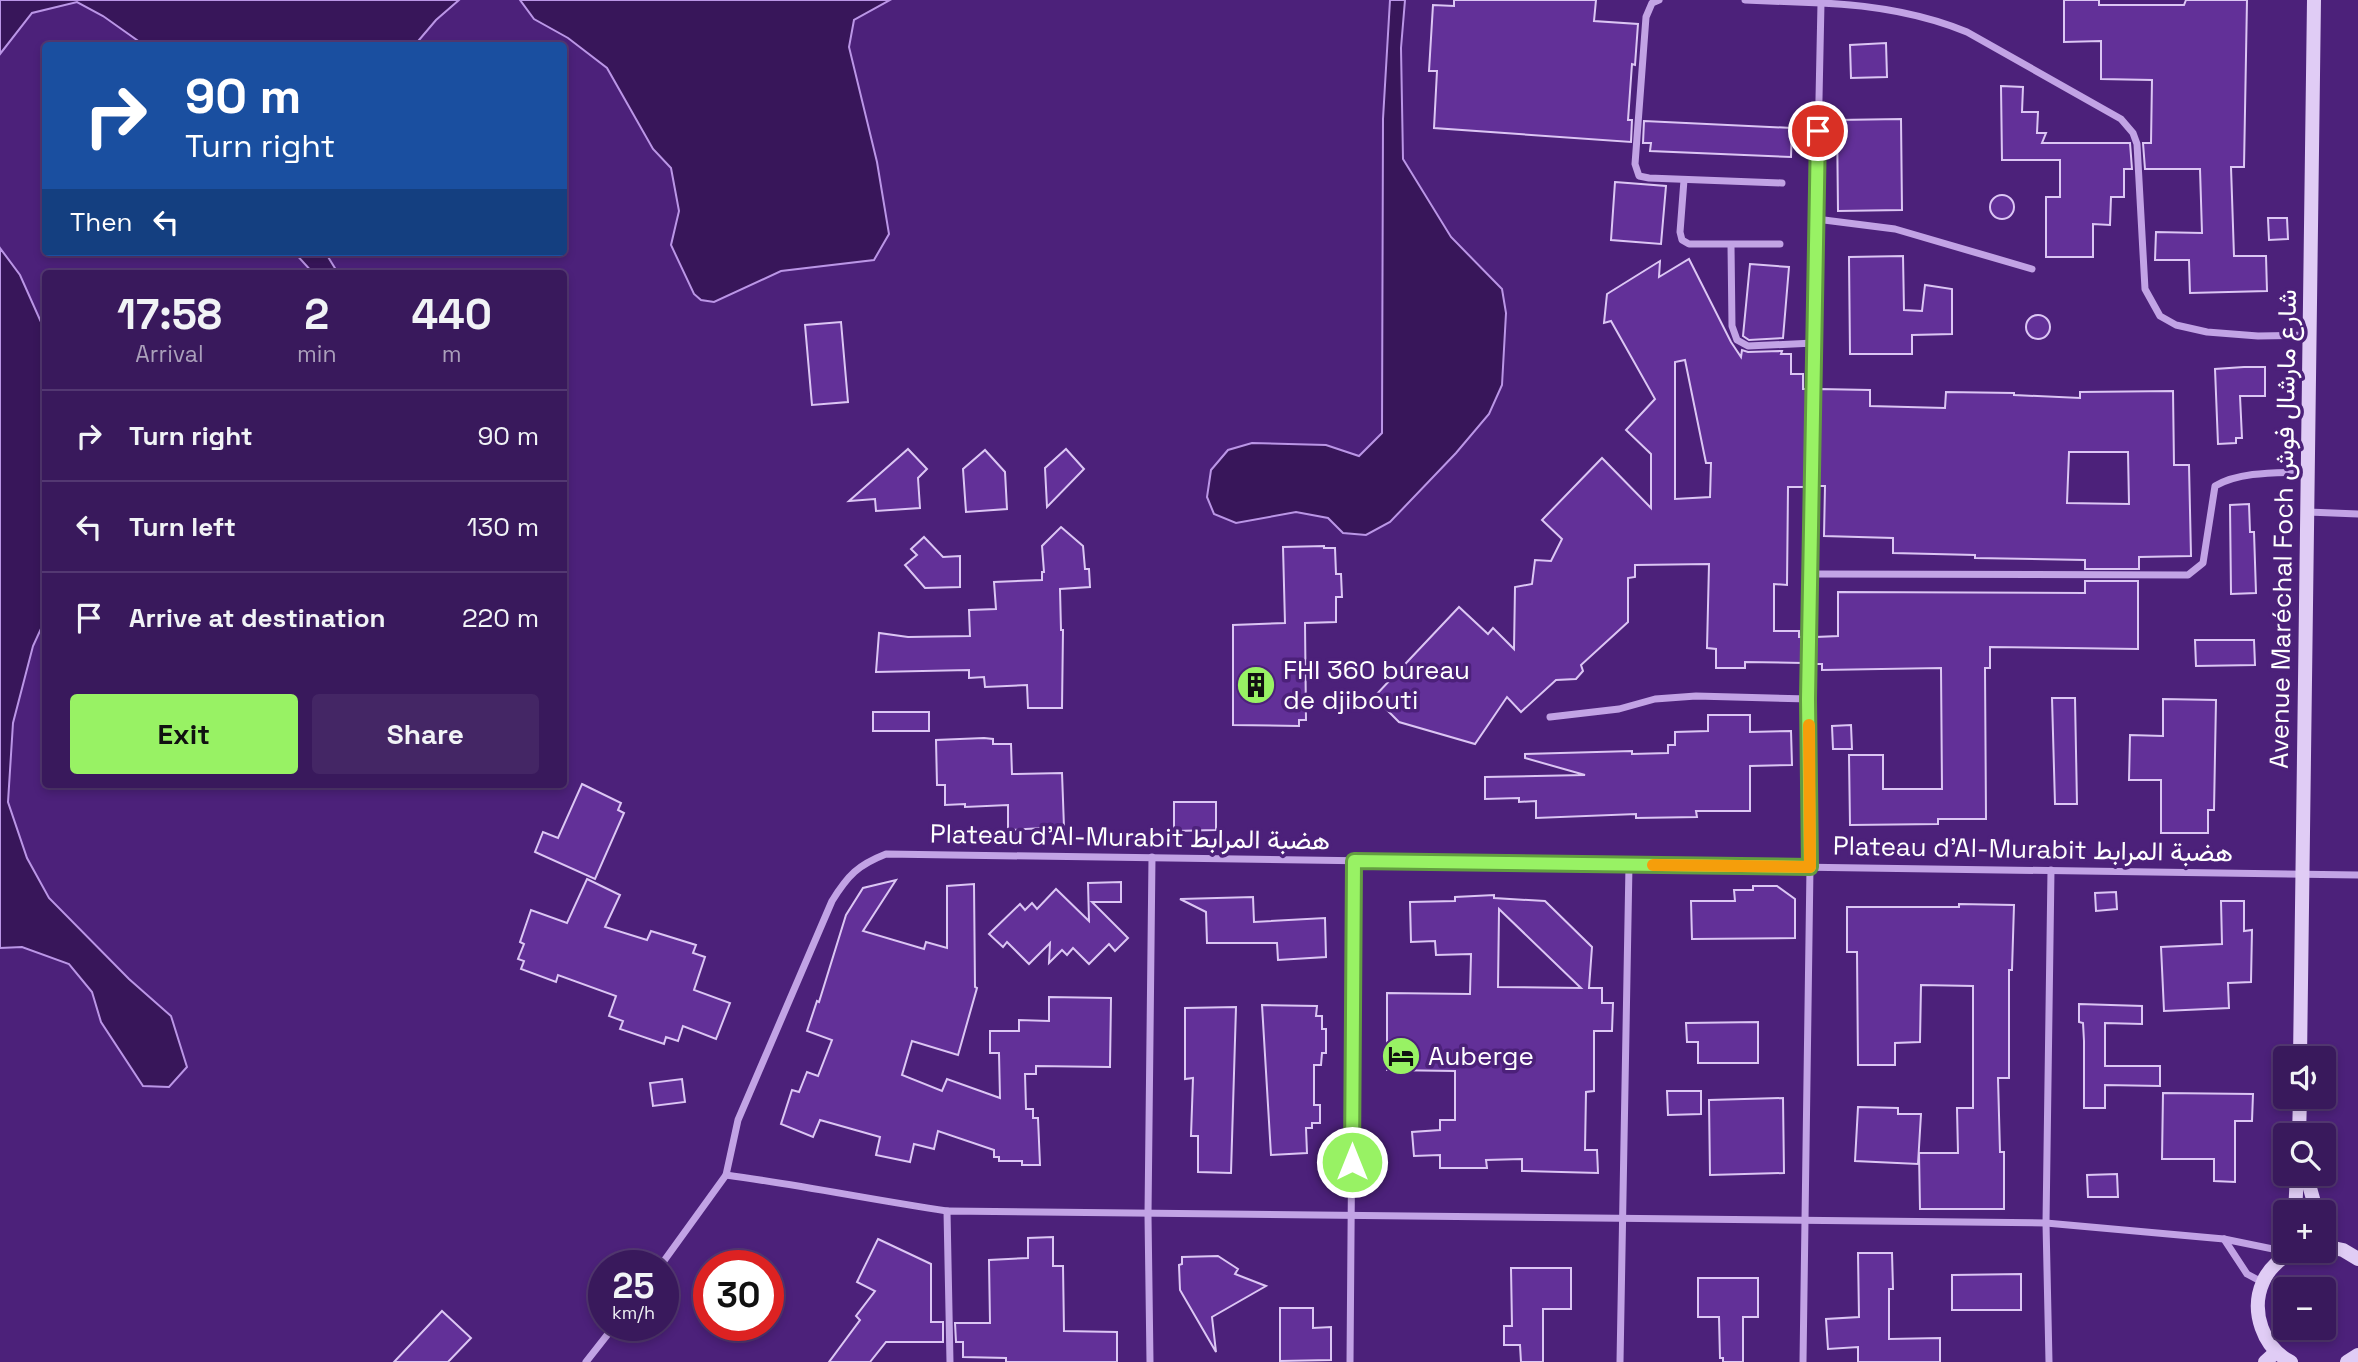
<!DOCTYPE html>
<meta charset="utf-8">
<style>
:root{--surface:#39195c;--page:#442665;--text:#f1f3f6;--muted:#aba0bb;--line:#533872;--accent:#98f264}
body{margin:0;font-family:"Space Grotesk",Vazirmatn,sans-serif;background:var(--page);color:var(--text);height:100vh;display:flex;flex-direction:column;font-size:26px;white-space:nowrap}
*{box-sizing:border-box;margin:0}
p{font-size:23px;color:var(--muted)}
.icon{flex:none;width:38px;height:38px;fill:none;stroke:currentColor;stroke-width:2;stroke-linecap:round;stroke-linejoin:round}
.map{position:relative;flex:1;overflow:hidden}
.drawer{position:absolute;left:42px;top:270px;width:525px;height:518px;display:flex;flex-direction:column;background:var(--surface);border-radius:7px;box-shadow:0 4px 10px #0003,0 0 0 2px var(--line)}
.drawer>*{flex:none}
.banner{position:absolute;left:42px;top:42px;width:525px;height:214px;border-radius:7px;box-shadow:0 4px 10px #0003,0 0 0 2px var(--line);background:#1a4fa0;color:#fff;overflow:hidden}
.controls{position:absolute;left:2273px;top:1046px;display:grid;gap:14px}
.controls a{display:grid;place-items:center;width:63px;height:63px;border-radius:7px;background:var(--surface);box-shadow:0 4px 10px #0003,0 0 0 2px var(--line);font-size:35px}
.speed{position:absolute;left:588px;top:1250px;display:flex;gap:14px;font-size:35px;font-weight:700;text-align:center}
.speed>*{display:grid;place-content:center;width:91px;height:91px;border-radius:50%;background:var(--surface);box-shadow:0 4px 10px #0003,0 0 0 2px var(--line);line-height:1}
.speed small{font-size:18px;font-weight:400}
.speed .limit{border:10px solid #d22;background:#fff;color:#111}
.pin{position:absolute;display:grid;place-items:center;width:60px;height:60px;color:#fff;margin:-30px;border:4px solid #fff;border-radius:50%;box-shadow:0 2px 7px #0007}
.me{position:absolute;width:77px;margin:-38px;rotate:0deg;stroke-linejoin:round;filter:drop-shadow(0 0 5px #0008)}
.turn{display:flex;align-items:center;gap:24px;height:147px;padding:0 28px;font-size:32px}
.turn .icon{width:91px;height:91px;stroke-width:2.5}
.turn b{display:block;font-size:49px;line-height:60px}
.then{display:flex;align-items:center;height:66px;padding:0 28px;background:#0003;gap:14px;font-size:26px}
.eta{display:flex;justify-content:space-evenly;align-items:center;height:119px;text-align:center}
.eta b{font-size:42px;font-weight:700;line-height:49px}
.primary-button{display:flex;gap:14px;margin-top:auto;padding:14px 28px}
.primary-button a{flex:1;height:80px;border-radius:7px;background:var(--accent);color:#111;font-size:28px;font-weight:700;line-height:80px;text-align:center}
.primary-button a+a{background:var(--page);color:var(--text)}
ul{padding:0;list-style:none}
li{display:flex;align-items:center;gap:21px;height:91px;padding:0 28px;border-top:2px solid var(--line)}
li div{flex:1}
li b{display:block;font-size:26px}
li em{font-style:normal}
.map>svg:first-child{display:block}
.water{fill:#38165a;stroke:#bb96e7;stroke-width:2}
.building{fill:#623098;stroke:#dcc6f4;stroke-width:2;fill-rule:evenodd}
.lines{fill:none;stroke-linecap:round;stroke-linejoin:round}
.street{stroke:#c2a3e5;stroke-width:7}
.secondary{stroke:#e0ccf5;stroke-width:14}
.route-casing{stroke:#639d41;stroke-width:18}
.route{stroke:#98f264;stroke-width:12}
.slow{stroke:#f59e0b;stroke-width:12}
.labels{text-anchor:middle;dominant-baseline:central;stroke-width:7;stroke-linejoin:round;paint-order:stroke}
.street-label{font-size:26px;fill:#fff;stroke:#4c217a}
.poi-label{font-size:26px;fill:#fff;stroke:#4c217a;text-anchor:start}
</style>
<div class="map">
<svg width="2358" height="1362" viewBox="0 0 2358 1362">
<rect width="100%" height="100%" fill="#4c217a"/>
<!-- water -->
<g class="water">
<polygon points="0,0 459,0 436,20 414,46 144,45 103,16 77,2 32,13 0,54"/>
<polygon points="520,0 890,0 854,20 849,47 877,162 889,234 874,260 781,271 714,302 701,300 694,294 671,245 679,211 671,168 653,149 607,68 568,38 534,19"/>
<polygon points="1390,0 1405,0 1401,48 1403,159 1451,237 1502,289 1506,313 1502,385 1489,414 1456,453 1390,522 1366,535 1343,533 1328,518 1296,512 1236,523 1214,514 1207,497 1211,470 1228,450 1252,443 1326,445 1359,456 1382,433 1383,119"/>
<polygon points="0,248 20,275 45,331 45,620 33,646 13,723 8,802 27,858 49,898 129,979 171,1016 187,1067 169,1087 143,1086 101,1022 92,992 69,964 22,947 0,948"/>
<polygon points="294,252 325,252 338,273 313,273"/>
</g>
<!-- building -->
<g class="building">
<polygon points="1454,0 1596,0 1594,21 1638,24 1635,65 1632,64 1628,120 1632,120 1631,142 1434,128 1437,71 1429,71 1433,5 1454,6"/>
<polygon points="2064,0 2099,0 2099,5 2184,5 2186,0 2247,0 2244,167 2231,167 2234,256 2266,256 2267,291 2190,293 2189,260 2155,260 2156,232 2202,233 2200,169 2145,169 2143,143 2151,143 2152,80 2101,79 2101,41 2064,42"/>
<polygon points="1886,43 1887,77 1851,78 1850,45"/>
<polygon points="2001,86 2023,87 2022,112 2038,112 2037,133 2046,133 2042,143 2130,143 2132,169 2124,169 2124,197 2111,197 2110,225 2093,224 2093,257 2046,257 2046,197 2060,197 2060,160 2002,160"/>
<polygon points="1901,119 1902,210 1838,211 1837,120"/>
<polygon points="1644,121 1792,128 1791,157 1650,151 1651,143 1643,143"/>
<polygon points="1615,182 1666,186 1661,244 1611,240"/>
<circle cx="2002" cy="207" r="12"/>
<polygon points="2268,218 2287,218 2288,239 2269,240"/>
<polygon points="1903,256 1904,310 1922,311 1925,285 1952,289 1952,334 1912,335 1912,354 1850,354 1849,257"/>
<path d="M1689 259 1731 342 1741 357 1742 350 1748 352 1782 351 1781 354H1791V374H1803V389H1807L1805 487H1788L1787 585 1774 584V631H1799V637H1803V663L1745 662V668H1716V649L1707 648 1709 564 1635 565V577L1628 578V622L1581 665 1583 671 1576 679 1556 680 1521 712 1507 697 1475 744 1399 722 1374 697 1459 607 1488 634 1493 628 1514 649 1515 587 1532 584 1535 560 1551 561 1562 539 1542 520 1602 458 1651 508V454L1626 430 1655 399 1611 321 1604 323 1607 294 1660 261 1659 277ZM1685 360 1706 463H1711L1710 497 1675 499V362Z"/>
<polygon points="1750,264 1789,267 1783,338 1749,340 1743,336"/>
<circle cx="2038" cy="327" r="12"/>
<polygon points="841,322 848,402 812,405 805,325"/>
<polygon points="2244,367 2265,367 2265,396 2240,396 2242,438 2236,438 2236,443 2218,444 2215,369"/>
<path d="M1819 389 1870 390V406L1945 408 1946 392 2014 393V395L2080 398V392L2173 391 2174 465H2189L2191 556 2139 557V569H2085V560L1975 558V555L1893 553V538L1824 536 1825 486H1817ZM2069 452H2128L2129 504 2067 503Z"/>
<polygon points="908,449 927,469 918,478 920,508 876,511 875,499 849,501"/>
<polygon points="1066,449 1084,469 1047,507 1045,468"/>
<polygon points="985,450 1005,472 1007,509 966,512 963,469"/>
<polygon points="2249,504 2250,532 2254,532 2256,593 2231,594 2230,505"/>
<polygon points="1061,527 1083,546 1085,569 1089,569 1090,587 1060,589 1061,630 1063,630 1062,708 1028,708 1027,685 985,687 984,677 969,678 969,670 876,672 879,633 908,637 970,636 969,610 996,609 994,582 1042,580 1042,572 1044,572 1042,546"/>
<polygon points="924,537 943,557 960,556 960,587 925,588 905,565 917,555 911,549"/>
<polygon points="1324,546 1324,548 1335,548 1336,574 1341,574 1342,597 1336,597 1336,622 1305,623 1306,720 1299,720 1299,726 1233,725 1233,625 1285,623 1283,547"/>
<polygon points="2085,581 2138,581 2138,649 1990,647 1990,668 1985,668 1986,819 1938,819 1938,824 1850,825 1849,755 1883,755 1883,789 1942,789 1941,668 1822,670 1822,664 1815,664 1816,637 1838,636 1838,592 2085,593"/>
<polygon points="2195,640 2254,640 2255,665 2196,666"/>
<polygon points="2052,698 2075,698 2077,804 2055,804"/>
<polygon points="2163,699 2216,700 2214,810 2208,810 2208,833 2161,833 2161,780 2129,780 2130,735 2163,736"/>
<rect x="873" y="712" width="56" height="19"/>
<polygon points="1708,715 1750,715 1750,732 1791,731 1792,765 1750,766 1750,811 1696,811 1697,817 1636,818 1636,814 1536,818 1536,801 1519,802 1519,798 1485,799 1485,777 1585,775 1525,758 1525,754 1632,751 1632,754 1668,753 1668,745 1675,745 1675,732 1708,731"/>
<polygon points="1851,725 1852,749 1833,749 1832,726"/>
<polygon points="984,738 993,739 993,744 1011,744 1012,774 1062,773 1064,827 1008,830 1008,805 965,807 965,804 945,805 945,785 937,785 936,740"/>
<polygon points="582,784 621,803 618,810 624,813 595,879 535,852 543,832 558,838"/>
<polygon points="1174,802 1216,802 1216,830 1174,831"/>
<polygon points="587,879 620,895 605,927 647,940 651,931 696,945 693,953 705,957 694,990 730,1003 716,1039 683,1026 678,1041 666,1037 664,1044 620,1029 623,1021 609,1016 616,996 558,975 556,982 521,969 524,961 518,959 524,944 520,942 531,910 567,923"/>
<polygon points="896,880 863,931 924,949 926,942 947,948 947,886 974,884 975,987 977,988 958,1055 912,1041 902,1075 942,1091 947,1079 1000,1098 999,1053 990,1053 990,1031 1019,1031 1019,1020 1049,1021 1049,997 1111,998 1110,1067 1036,1066 1036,1074 1025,1074 1026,1109 1033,1109 1033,1118 1038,1118 1040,1165 1022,1165 1022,1161 999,1161 999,1157 994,1157 994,1150 938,1131 934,1149 914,1144 910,1162 876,1155 880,1137 820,1120 813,1137 781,1124 792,1090 799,1092 807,1072 818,1076 832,1040 807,1031 817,1001 819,1002 846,915 863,888"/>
<polygon points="1121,882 1121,902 1092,902 1128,938 1115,951 1109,944 1089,964 1073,948 1067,955 1062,950 1049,963 1050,943 1029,964 1007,942 1003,947 989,934 1020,904 1025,910 1032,903 1037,909 1056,889 1089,921 1088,883"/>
<polygon points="1753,886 1777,886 1795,899 1795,938 1692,939 1691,901 1735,901 1734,890 1753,890"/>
<polygon points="2116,892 2117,909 2096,911 2095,893"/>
<path d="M1494 895V898L1545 901 1592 947 1589 988H1602V1003H1613L1612 1031H1594V1091L1586 1092 1585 1150H1597L1598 1173 1522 1171V1159L1486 1160 1487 1168H1440V1155L1414 1156 1412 1132 1440 1130V1120H1455V1071L1387 1070V993L1470 994 1471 954 1436 955 1435 941 1411 942 1410 902 1455 901V897ZM1499 909 1581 988 1498 987Z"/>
<polygon points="1253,897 1254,922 1325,918 1326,957 1278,960 1277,943 1207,943 1206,912 1180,899"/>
<polygon points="2221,901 2244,901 2244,931 2252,930 2251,982 2228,983 2229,1008 2164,1011 2161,947 2222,944"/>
<polygon points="1959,904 2014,905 2012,970 2009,970 2009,1078 1998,1078 2000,1152 2004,1152 2004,1209 1920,1209 1919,1153 1958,1153 1957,1108 1973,1108 1973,986 1921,985 1920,1042 1895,1043 1895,1065 1858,1065 1857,952 1847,952 1847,907 1959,907"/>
<polygon points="2079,1004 2142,1006 2142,1024 2105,1023 2105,1066 2160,1066 2160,1086 2105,1085 2105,1108 2084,1108 2084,1041 2083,1023 2079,1022"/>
<polygon points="1262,1005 1317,1006 1316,1016 1322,1016 1322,1029 1326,1029 1326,1053 1322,1053 1321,1065 1314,1065 1314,1105 1320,1105 1320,1123 1312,1123 1312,1128 1306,1128 1307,1153 1271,1155"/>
<polygon points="1236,1007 1231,1173 1198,1172 1198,1136 1191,1136 1193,1078 1185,1079 1185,1008"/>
<polygon points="1758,1022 1758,1063 1698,1063 1698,1042 1687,1042 1686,1023"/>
<polygon points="682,1079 685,1102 653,1106 650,1083"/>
<polygon points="1667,1091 1701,1091 1701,1114 1668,1115"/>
<polygon points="2163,1093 2253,1094 2252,1121 2235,1121 2235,1182 2214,1181 2214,1159 2162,1159"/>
<polygon points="1783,1098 1784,1173 1710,1175 1709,1100"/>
<polygon points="1858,1107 1898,1108 1898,1114 1921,1114 1918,1164 1855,1161"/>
<polygon points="2117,1174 2118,1197 2088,1197 2087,1175"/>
<polygon points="1053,1237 1053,1266 1063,1266 1064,1331 1117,1332 1117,1362 1006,1362 1006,1358 963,1357 963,1342 956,1342 955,1323 990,1323 989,1260 1028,1258 1028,1238"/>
<polygon points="878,1239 931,1264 931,1322 943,1322 943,1342 886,1342 870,1362 829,1362 860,1320 856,1316 875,1291 857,1282"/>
<polygon points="1858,1253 1892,1253 1893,1289 1889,1289 1889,1339 1940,1338 1940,1362 1858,1362 1858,1347 1828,1349 1826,1319 1859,1317"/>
<polygon points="1218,1256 1238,1269 1235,1274 1266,1286 1212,1317 1216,1352 1180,1290 1179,1265 1182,1264 1182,1257"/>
<polygon points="1511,1268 1571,1268 1571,1309 1543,1309 1543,1362 1521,1362 1520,1345 1504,1345 1504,1326 1512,1326"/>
<polygon points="2021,1274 2021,1310 1952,1310 1952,1275"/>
<polygon points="1698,1278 1758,1278 1758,1317 1743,1317 1743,1362 1723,1362 1723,1358 1720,1358 1719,1317 1698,1317"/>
<polygon points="1280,1308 1313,1308 1313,1328 1331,1327 1331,1360 1280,1361"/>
<polygon points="442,1311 471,1338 448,1362 394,1362"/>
</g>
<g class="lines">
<!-- street -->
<g class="street">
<polyline points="1659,0 1652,3 1646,17 1635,164 1639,176 1649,178 1782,183"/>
<polyline points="1745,0 1821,3"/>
<polyline points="1684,180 1680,232 1682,240 1689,244 1780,244"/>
<polyline points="1816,219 1895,229 2032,269"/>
<polyline points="1731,245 1732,326 1737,340 1748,346 1814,343"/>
<polyline points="2308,512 2358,514"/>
<path d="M1810 574 2188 575 2203 563 2215 486C2241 471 2278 473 2308 472"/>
<polyline points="1550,717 1619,709 1655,699 1696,696 1809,699"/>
<path d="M726 1175C800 1185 873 1200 947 1211"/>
<polyline points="2224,1239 2247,1274 2262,1282"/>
<path d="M661 1265 726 1175 738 1120 832 901C848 875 858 865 886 854L2358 875"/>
<polyline points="586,1362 615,1325"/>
<polyline points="950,1362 947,1211 2046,1223 2224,1239 2288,1252"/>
<polyline points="1150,1362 1148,1215 1152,857"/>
<polyline points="1350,1362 1354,861"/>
<polyline points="1620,1362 1629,865"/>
<path d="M1803 1362 1810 867 1809 699 1811 480 1821 3C1870 5 1921 13 1967 32L2121 119 2133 133 2137 144 2145 289 2160 316 2176 325 2207 332 2258 336 2310 335"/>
<polyline points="2049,1362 2046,1223 2051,870"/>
</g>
<!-- secondary -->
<g class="secondary">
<polyline points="2300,1059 2314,0"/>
<polyline points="2299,1136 2300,1097"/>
<polyline points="2306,1174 2317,1213"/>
<polyline points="2295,1213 2297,1174"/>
<polyline points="2324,1246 2343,1250 2358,1259"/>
<polyline points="2265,1362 2276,1352"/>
<path d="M2291 1362C2263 1348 2250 1311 2263 1282 2268 1269 2280 1259 2292 1251"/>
<polyline points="2347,1362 2358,1355"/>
</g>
</g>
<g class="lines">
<!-- route casing -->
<g class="route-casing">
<polyline id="route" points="1352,1162 1354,861 1810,867 1808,699 1818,131"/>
</g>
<!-- route -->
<use href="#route" class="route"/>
<!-- slow -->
<polyline class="slow" points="1653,865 1810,867 1809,725"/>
</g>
<!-- icons -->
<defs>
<g id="building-disc" transform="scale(2.0125)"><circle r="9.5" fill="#98f264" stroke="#4c217a"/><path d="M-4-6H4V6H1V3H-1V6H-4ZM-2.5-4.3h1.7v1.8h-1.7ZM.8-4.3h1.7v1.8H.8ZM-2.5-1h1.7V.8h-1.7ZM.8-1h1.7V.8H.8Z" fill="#111"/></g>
<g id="hotel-disc" transform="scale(2.0125)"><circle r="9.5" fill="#98f264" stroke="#4c217a"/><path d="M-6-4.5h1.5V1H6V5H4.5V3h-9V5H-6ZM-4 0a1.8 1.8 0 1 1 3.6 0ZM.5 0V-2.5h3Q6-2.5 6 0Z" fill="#111"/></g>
</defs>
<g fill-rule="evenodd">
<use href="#building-disc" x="1256" y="685"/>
<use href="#hotel-disc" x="1401" y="1056"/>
</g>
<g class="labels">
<!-- street labels -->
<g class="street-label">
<text transform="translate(2283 529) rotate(-89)">Avenue Maréchal Foch شارع مارشال فوش</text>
<text transform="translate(1130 837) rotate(1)">Plateau d'Al-Murabit هضبة المرابط</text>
<text transform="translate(2033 849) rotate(1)">Plateau d'Al-Murabit هضبة المرابط</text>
</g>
<!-- poi labels -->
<g class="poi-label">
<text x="1283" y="670">FHI 360 bureau<tspan x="1283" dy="30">de djibouti</tspan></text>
<text x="1428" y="1056">Auberge</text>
</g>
</g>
</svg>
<div class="controls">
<a><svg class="icon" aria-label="sound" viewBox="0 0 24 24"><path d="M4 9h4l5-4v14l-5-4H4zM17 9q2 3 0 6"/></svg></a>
<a><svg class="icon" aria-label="search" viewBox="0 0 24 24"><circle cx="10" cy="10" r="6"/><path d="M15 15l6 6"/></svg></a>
<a>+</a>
<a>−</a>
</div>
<div class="speed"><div>25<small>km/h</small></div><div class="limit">30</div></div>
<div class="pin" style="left:1818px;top:131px;background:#d93025"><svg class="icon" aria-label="arrive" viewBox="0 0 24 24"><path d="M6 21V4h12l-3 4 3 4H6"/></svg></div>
<svg class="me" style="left:1352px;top:1162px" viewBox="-20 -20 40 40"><circle r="17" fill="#98f264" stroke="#fff" stroke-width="3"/><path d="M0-11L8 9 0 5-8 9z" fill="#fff"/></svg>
<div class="banner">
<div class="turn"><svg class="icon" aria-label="right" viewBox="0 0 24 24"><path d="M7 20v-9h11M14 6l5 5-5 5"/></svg><div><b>90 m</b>Turn right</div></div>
<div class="then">Then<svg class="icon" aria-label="left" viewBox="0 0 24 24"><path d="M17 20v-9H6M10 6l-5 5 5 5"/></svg></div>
</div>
<section class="drawer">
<div class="eta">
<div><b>17:58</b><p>Arrival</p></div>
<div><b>2</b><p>min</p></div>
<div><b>440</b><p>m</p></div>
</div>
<ul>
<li><svg class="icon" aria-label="right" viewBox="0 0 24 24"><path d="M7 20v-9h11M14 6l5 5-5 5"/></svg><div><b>Turn right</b></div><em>90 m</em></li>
<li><svg class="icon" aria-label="left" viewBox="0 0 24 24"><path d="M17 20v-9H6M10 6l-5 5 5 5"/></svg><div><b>Turn left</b></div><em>130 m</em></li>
<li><svg class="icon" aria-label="arrive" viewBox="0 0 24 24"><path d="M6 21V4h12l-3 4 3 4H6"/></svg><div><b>Arrive at destination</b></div><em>220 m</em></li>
</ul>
<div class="primary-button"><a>Exit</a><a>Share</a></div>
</section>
</div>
